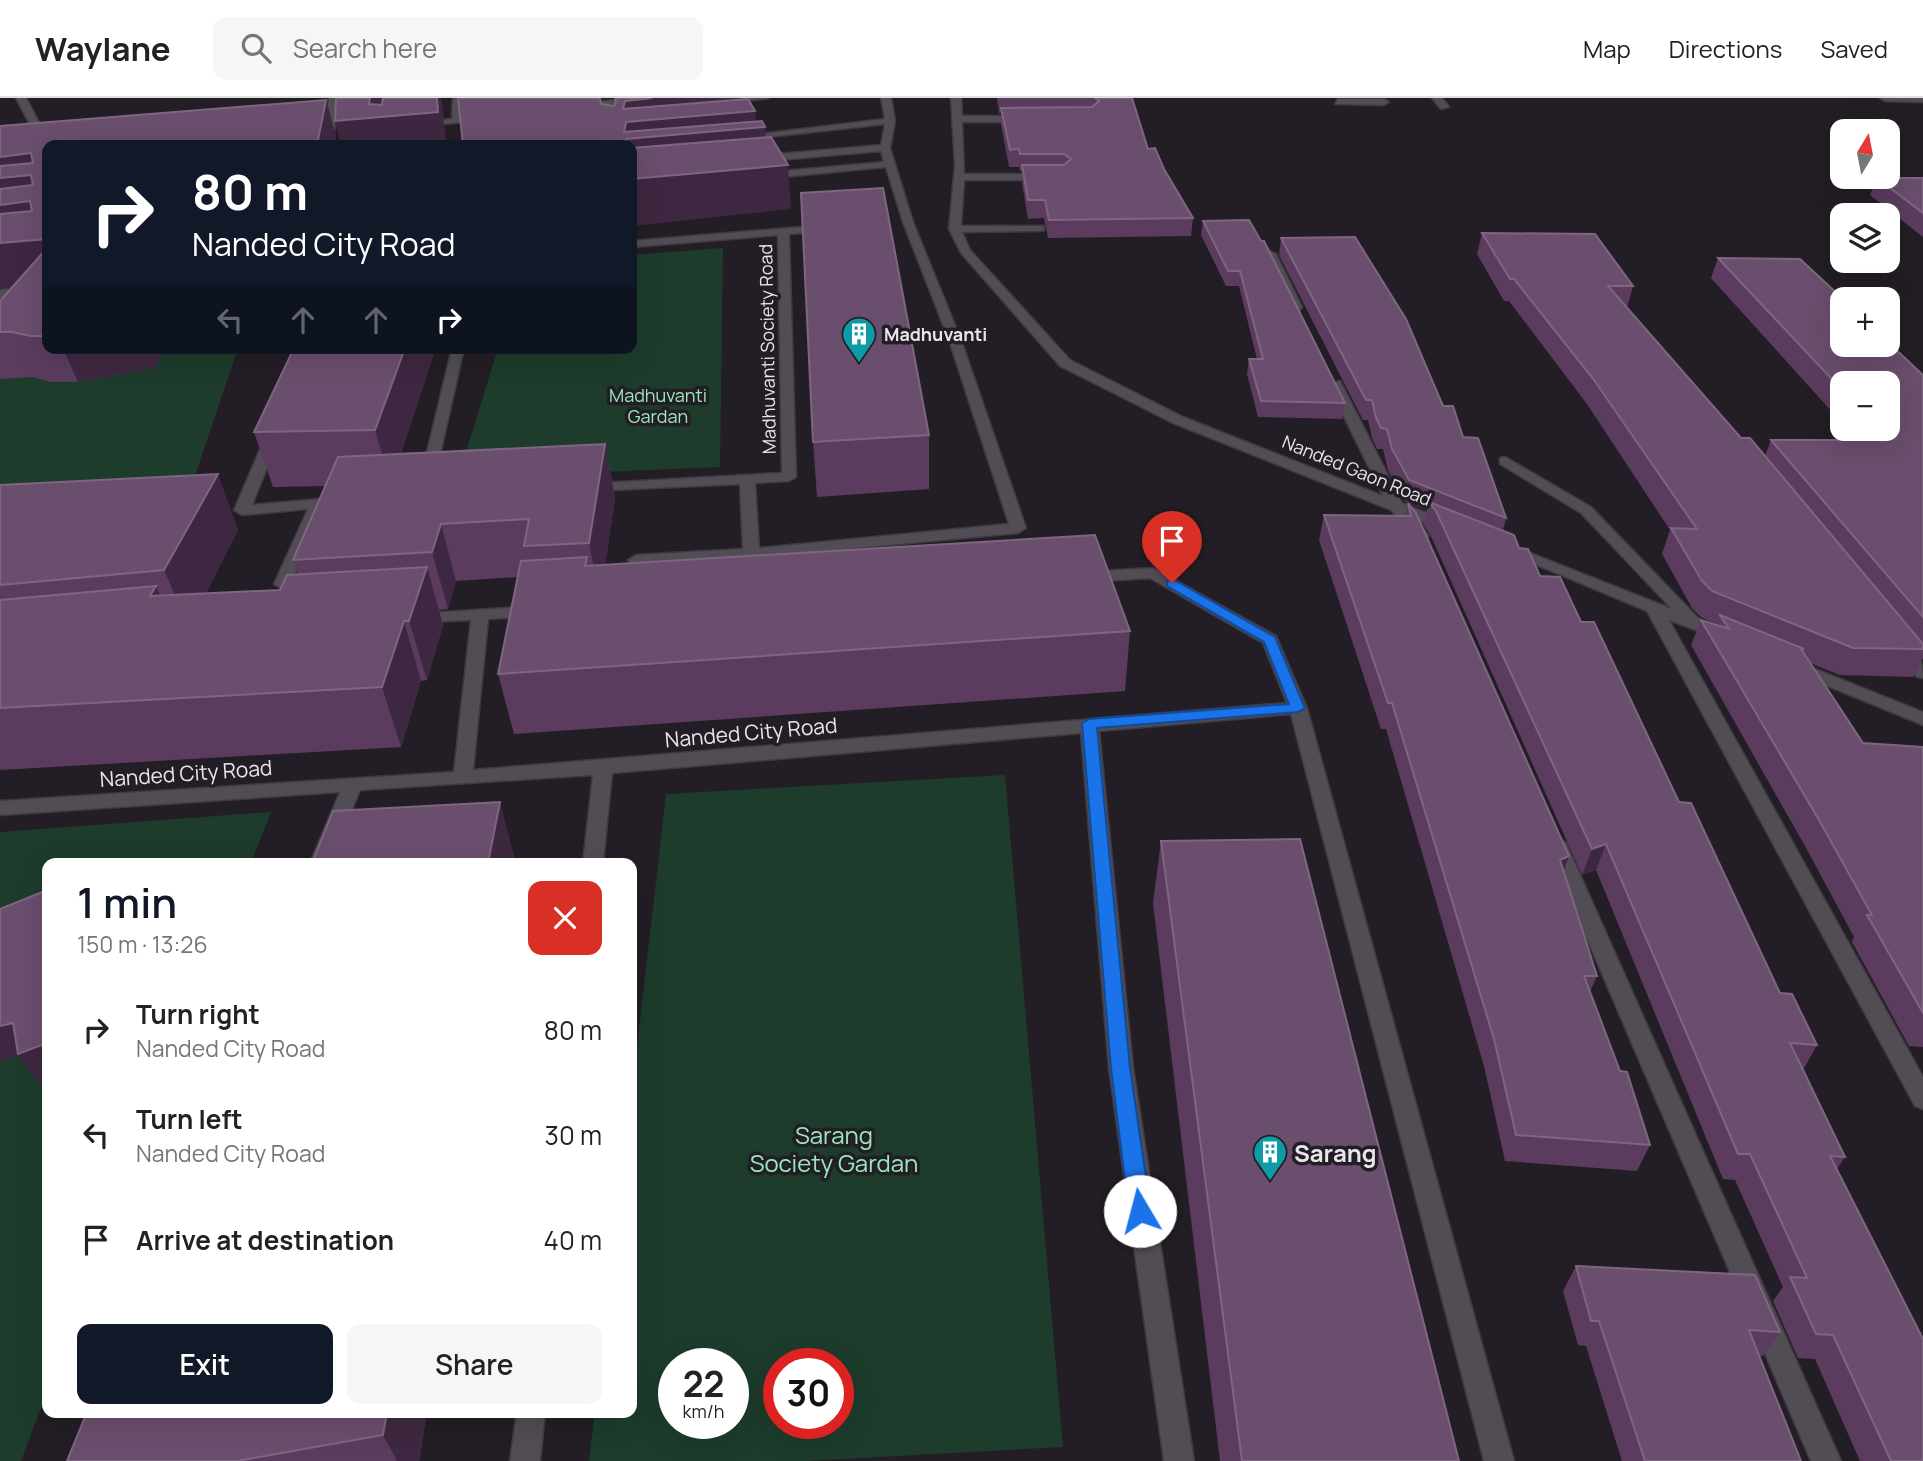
<!DOCTYPE html>
<meta charset="utf-8">
<style>
:root{--surface:#fff;--page:#f6f6f6;--text:#222;--muted:#767676;--line:#e0e0e0;--accent:#111827}
body{margin:0;font-family:Manrope,sans-serif;background:var(--page);color:var(--text);height:100vh;display:flex;flex-direction:column;font-size:26px;white-space:nowrap}
*{box-sizing:border-box;margin:0}
p{font-size:23px;color:var(--muted)}
.icon{flex:none;width:38px;height:38px;fill:none;stroke:currentColor;stroke-width:2;stroke-linecap:round;stroke-linejoin:round}
.map{position:relative;flex:1;overflow:hidden}
.side{position:absolute;left:42px;top:760px;width:595px;height:560px;display:flex;flex-direction:column;background:var(--surface);border-radius:14px;box-shadow:0 7px 28px #0002}
.side>*{flex:none}
.guide{position:absolute;left:42px;top:42px;width:595px;height:214px;border-radius:14px;box-shadow:0 7px 28px #0002;background:#111827;color:#fff;overflow:hidden}
.needle{width:46px;rotate:10deg}
.buttons{position:absolute;left:1830px;top:21px;display:grid;gap:14px}
.buttons a{display:grid;place-items:center;width:70px;height:70px;border-radius:14px;background:var(--surface);box-shadow:0 7px 28px #0002;font-size:35px}
.speed{position:absolute;left:658px;top:1250px;display:flex;gap:14px;font-size:35px;font-weight:700;text-align:center}
.speed>*{display:grid;place-content:center;width:91px;height:91px;border-radius:50%;background:var(--surface);box-shadow:0 7px 28px #0002;line-height:1}
.speed small{font-size:18px;font-weight:400}
.speed .limit{border:10px solid #d22;background:#fff;color:#111}
.pin{position:absolute;display:grid;place-items:center;width:60px;height:60px;color:#fff;margin:-72px -30px;border-radius:50% 50% 50% 0;rotate:-45deg;box-shadow:0 0 7px #0007}
.pin .icon{rotate:45deg}
.me{position:absolute;width:77px;margin:-38px;rotate:352deg;stroke-linejoin:round;filter:drop-shadow(0 0 5px #0008)}
.turn{display:flex;align-items:center;gap:24px;height:147px;padding:0 35px;font-size:32px}
.turn .icon{width:91px;height:91px;stroke-width:2.5}
.turn b{display:block;font-size:49px;line-height:60px}
.lanes{display:flex;align-items:center;height:66px;padding:0 35px;background:#0003;justify-content:center;gap:35px;direction:ltr}
.lanes .off{opacity:.35}
.round{display:grid;place-items:center;flex:none;width:74px;height:74px;border-radius:14px;background:var(--page)}
.overview{display:flex;align-items:center;justify-content:space-between;height:119px;padding:0 35px}
h1{font-size:42px;font-weight:600;line-height:52px;color:var(--accent)}
.cta{display:flex;gap:14px;margin-top:auto;padding:14px 35px}
.cta a{flex:1;height:80px;border-radius:14px;background:var(--accent);color:#fff;font-size:28px;font-weight:600;line-height:80px;text-align:center}
.cta a+a{background:var(--page);color:var(--text)}
ul{padding:0;list-style:none}
li{display:flex;align-items:center;gap:21px;height:105px;padding:0 35px}
li div{flex:1}
li b{display:block;font-size:26px}
li em{font-style:normal}
header{display:flex;align-items:center;gap:42px;box-sizing:border-box;height:98px;padding:0 35px;background:var(--surface);border-bottom:2px solid var(--line)}
header strong{font-size:33px}
nav{display:flex;gap:38px;margin-inline-start:auto;font-size:24px}
.search{width:490px;height:63px;background:var(--page);display:flex;align-items:center;gap:18px;box-sizing:border-box;padding:0 24px;border-radius:14px;color:var(--muted);font-size:26px}
.map>svg:first-child{display:block}
.green{fill:#1d3c2c;fill-rule:evenodd}
.lines{fill:none;stroke-linecap:round;stroke-linejoin:round}
.minor-casing{stroke:#3d393e;stroke-width:3}
.minor{fill:#524d54;fill-rule:evenodd}
.wall{fill:#5b3c5e}
.shaded-wall{fill:#3e2841}
.building{fill:#6a4e6d;stroke:#7e6680;stroke-width:2}
.route{fill:#1a73e8;stroke:#114b97;stroke-width:2}
.labels{text-anchor:middle;dominant-baseline:central;stroke-width:7;stroke-linejoin:round;paint-order:stroke}
.far-poi-label{font-size:18px;font-weight:bold;fill:#e9e6ea;stroke:#231e25;text-anchor:start}
.far-street-label{font-size:18px;fill:#e9e6ea;stroke:#231e25}
.far-park-label{font-size:18px;fill:#97e9bb;stroke:#231e25}
.street-label{font-size:21px;fill:#e9e6ea;stroke:#231e25}
.near-park-label{font-size:24px;fill:#97e9bb;stroke:#231e25}
.near-poi-label{font-size:24px;font-weight:bold;fill:#e9e6ea;stroke:#231e25;text-anchor:start}
</style>
<header>
<strong>Waylane</strong>
<div class="search"><svg class="icon" aria-label="search" viewBox="0 0 24 24"><circle cx="10" cy="10" r="6"/><path d="M15 15l6 6"/></svg>Search here</div>
<nav><a>Map</a><a>Directions</a><a>Saved</a></nav>
</header>
<div class="map">
<svg width="1923" height="1363" viewBox="0 0 1923 1363">
<rect width="100%" height="100%" fill="#231e25"/>
<!-- green -->
<g class="green">
<polygon points="723,150 720,369 458,380 498,250 632,250 632,157"/>
<polygon points="0,217 47,250 238,250 195,378 0,394"/>
<path d="M1005 677 1063 1349 806 1363H589L595 1314H632V992L666 696ZM674 1265H733V1325H674ZM779 1265H838V1325H779Z"/>
<polygon points="271,714 251,765 47,765 47,1294 21,1363 0,1363 0,734"/>
</g>
<g class="lines">
<!-- minor casing -->
<g class="minor-casing">
<g id="minor">
<polygon points="16,0 26,0 51,47 47,47 47,52 42,49"/>
<polygon points="329,0 339,0 334,33 329,36 324,33"/>
<polygon points="453,0 463,0 462,20 487,18 492,21 416,29 419,24 452,21"/>
<polygon points="631,0 670,0 577,10 572,7"/>
<polygon points="727,0 769,0 723,6 718,3"/>
<polygon points="881,0 891,0 895,23 890,50 913,124 961,242 1026,430 1018,435 759,459 760,467 752,472 746,470 744,460 630,465 628,462 636,457 743,451 740,386 589,393 582,389 584,386 782,375 778,137 632,149 632,143 826,127 831,130 826,133 789,136 796,379 789,383 755,385 759,450 1009,426 949,242 903,124 886,69 762,81 757,78 762,75 884,64 881,53 757,64 752,61 757,58 881,47 885,26 741,42 736,39 885,21"/>
<polygon points="951,0 961,0 962,18 1026,18 1031,21 1026,24 962,24 964,76 1046,76 1051,79 1046,82 964,82 961,128 1044,128 1044,132 1040,133 962,134 970,152 1070,262 1183,319 1383,398 1328,286 1340,283 1402,405 1453,426 1453,432 1443,432 1415,421 1429,438 1421,443 1415,441 1391,412 1173,325 1060,268 961,155 949,131 955,68"/>
<polygon points="1432,0 1442,0 1449,9 1441,11"/>
<polygon points="1880,0 1923,0 1923,4 1885,3"/>
<polygon points="1338,1 1384,1 1389,4 1384,7 1335,6"/>
<polygon points="1270,153 1276,156 1302,209 1300,212 1290,209 1264,156"/>
<polygon points="47,188 47,196 0,200 0,192"/>
<polygon points="452,250 464,250 435,379 428,383 421,379"/>
<polygon points="272,336 279,340 252,407 343,399 351,404 343,409 324,410 290,486 282,491 274,486 308,411 242,417 234,412 265,340"/>
<polygon points="1505,359 1591,409 1700,522 1731,537 1722,542 1669,522 1923,979 1923,1011 1915,1008 1647,513 1501,452 1503,449 1515,449 1672,511 1581,415 1500,366 1500,360"/>
<polygon points="1153,470 1276,538 1307,610 1514,1363 1484,1363 1291,616 1099,633 1133,970 1194,1363 1164,1363 1109,970 1081,635 612,675 603,765 583,765 593,677 360,692 330,765 310,765 340,694 0,717 0,703 454,674 471,522 409,525 407,521 415,516 535,508 543,513 535,518 488,521 473,672 1287,605 1263,545 1150,480 1085,484 1077,479 1085,474"/>
<path d="M1901 543C1918 547 1923 565 1923 580L1917 579 1892 548Z"/>
<polygon points="1795,563 1923,614 1923,627 1789,572 1786,568"/>
<polygon points="1556,738 1566,745 1841,1363 1811,1363 1546,745"/>
<polygon points="517,1314 545,1314 540,1363 510,1363"/>
</g>
</g>
<!-- minor -->
<use href="#minor" class="minor"/>
</g>
<!-- wall -->
<g class="wall">
<polygon points="997,0 1132,0 1148,51 1164,71 1193,120 1191,138 1048,140 1044,120 1028,121 1022,85 1022,73 1020,73 1019,69 1009,69 1001,26 1001,15 999,15"/>
<polygon points="326,2 336,39 334,47 47,47 47,250 166,250 155,270 78,284 51,284 32,279 0,281 0,203 13,189 0,190 0,28"/>
<polygon points="1877,80 1923,80 1923,139 1870,97"/>
<polygon points="1203,123 1345,305 1342,321 1258,319 1247,276 1249,261 1257,261 1239,188 1226,188 1201,137"/>
<polygon points="1482,135 1633,188 1627,210 1741,340 1765,358 1771,342 1857,342 1847,331 1888,331 1843,285 1843,326 1711,180 1718,160 1923,277 1923,560 1913,579 1840,577 1810,565 1863,645 1923,649 1923,949 1909,948 1852,844 1854,839 1805,748 1691,547 1701,522 1716,527 1716,526 1702,520 1692,510 1662,456 1670,432 1587,306 1509,203 1504,203 1477,156"/>
<polygon points="1281,140 1443,308 1463,339 1506,420 1503,432 1519,450 1540,478 1581,524 1679,704 1780,895 1817,947 1803,972 1845,1059 1837,1071 1923,1363 1860,1363 1815,1261 1798,1260 1773,1203 1783,1189 1735,1082 1723,1081 1596,772 1582,777 1430,436 1423,427 1427,412 1404,403 1388,372 1383,351 1377,351 1372,340 1368,322 1363,322 1279,157"/>
<polygon points="294,250 401,355 605,346 615,400 605,467 1130,533 1125,593 514,636 498,576 518,479 456,483 448,511 439,512 443,527 427,582 421,583 401,649 0,672 0,387 238,432 206,495 280,492 298,477 293,462 326,388 273,389 254,334"/>
<polygon points="929,337 929,391 817,399 813,344"/>
<polygon points="1408,405 1569,758 1564,773 1597,878 1590,894 1620,973 1650,1047 1637,1073 1505,1063 1484,968 1386,631 1381,631 1319,442 1324,417 1405,418"/>
<polygon points="1161,743 1459,1363 1220,1363 1153,805"/>
<polygon points="1576,1168 1780,1234 1763,1258 1759,1258 1801,1363 1622,1363 1586,1248 1578,1247 1563,1193"/>
<polygon points="427,1314 419,1363 67,1363"/>
</g>
<!-- shaded-wall -->
<g class="shaded-wall">
<polygon points="340,0 441,0 444,20 443,20 447,47 341,47 335,23"/>
<polygon points="652,0 743,0 745,14 755,13 757,29 765,29 768,68 788,67 791,111 632,128 632,47 624,47 623,11 625,3"/>
<polygon points="326,2 336,39 334,47 317,47"/>
<polygon points="31,55 47,141 47,185 0,190 0,59"/>
<polygon points="63,250 166,250 155,270 78,284"/>
<polygon points="405,250 436,250 391,387 375,332"/>
<polygon points="605,346 615,400 600,502 589,445"/>
<polygon points="218,376 238,432 189,530 164,472"/>
<polygon points="441,426 456,483 448,511 432,454"/>
<polygon points="427,469 443,527 427,582 409,523"/>
<polygon points="156,488 181,546 150,498"/>
<polygon points="404,523 421,583 401,649 382,589"/>
<polygon points="500,704 516,765 488,765"/>
<polygon points="1606,746 1596,772 1582,777 1592,751"/>
<polygon points="1569,758 1559,785 1560,762"/>
<polygon points="13,925 47,945 47,981 38,985 19,958 0,963 0,928"/>
<polygon points="387,1314 427,1314 419,1363 397,1363 383,1337"/>
</g>
<!-- building -->
<g class="building">
<polygon points="336,0 370,0 369,6 382,7 383,0 437,0 438,14 335,23"/>
<polygon points="458,0 600,0 601,6 614,8 616,4 615,0 652,0 625,3 623,11 748,1 755,13 626,24 624,34 762,23 765,29 626,41 624,47 463,47"/>
<polygon points="1095,0 1132,0 1148,51 1155,50 1164,71 1193,120 1049,122 1045,102 1028,102 1022,67 1064,67 1071,61 1064,56 1020,56 1019,51 1010,52 1001,10 1092,9 1099,3"/>
<polygon points="326,2 317,47 47,47 47,141 0,145 0,116 32,113 30,103 0,107 0,91 33,87 31,77 0,80 0,68 33,65 31,55 0,59 0,28"/>
<polygon points="771,39 788,67 632,81 632,50"/>
<polygon points="1877,80 1923,80 1923,115"/>
<polygon points="883,90 929,337 813,344 801,95"/>
<polygon points="1249,122 1261,143 1264,143 1345,305 1261,303 1249,261 1263,261 1240,173 1228,173 1203,123"/>
<polygon points="1482,135 1595,136 1633,188 1608,188 1741,340 1750,340 1923,546 1923,551 1853,550 1712,493 1702,483 1671,430 1697,431 1594,282 1514,181 1510,181"/>
<polygon points="1355,139 1406,221 1443,308 1453,308 1463,339 1478,340 1506,420 1409,382 1392,351 1387,331 1381,330 1376,320 1372,302 1366,302 1281,140"/>
<polygon points="47,150 47,238 31,238 12,234 0,234 0,203"/>
<polygon points="1718,160 1800,161 1843,201 1843,247 1888,247 1888,244 1923,277 1923,519 1771,342 1888,342 1878,331 1888,331 1888,285 1843,285 1843,293"/>
<polygon points="294,250 405,250 375,332 254,334"/>
<polygon points="605,346 589,445 524,448 529,421 441,426 432,454 293,462 338,359"/>
<polygon points="218,376 164,472 0,487 0,387"/>
<polygon points="1429,404 1514,437 1519,450 1528,451 1540,478 1560,479 1581,524 1594,524 1679,704 1691,705 1780,895 1792,896 1817,947 1790,945 1845,1059 1830,1058 1923,1241 1923,1363 1891,1363 1833,1237 1816,1236 1790,1179 1807,1180 1750,1056 1738,1056 1606,746 1592,751 1436,413"/>
<polygon points="1408,405 1416,415 1569,758 1560,762 1597,878 1584,878 1620,973 1627,974 1650,1047 1516,1037 1494,941 1392,605 1388,605 1324,417 1411,418"/>
<polygon points="1095,437 1130,533 498,576 521,463 587,459 585,468"/>
<polygon points="427,469 409,523 404,523 382,589 0,610 0,502 156,488 150,498 280,492 287,477"/>
<polygon points="1720,517 1804,551 1801,551 1863,645 1923,649 1923,915 1867,817 1872,817 1819,722 1701,522 1729,531"/>
<polygon points="500,704 488,765 312,765 333,713"/>
<polygon points="1300,741 1459,1363 1242,1363 1161,743"/>
<polygon points="47,792 47,945 18,956 13,925 0,928 0,811"/>
<polygon points="1576,1168 1755,1177 1780,1234 1749,1232 1801,1363 1645,1363 1599,1223 1591,1223"/>
<polygon points="87,1314 387,1314 383,1337 237,1363 67,1363"/>
</g>
<!-- route -->
<polygon class="route" points="1167,483 1176,483 1275,539 1305,610 1298,614 1097,630 1130,970 1151,1113 1147,1120 1140,1122 1132,1120 1129,1113 1111,970 1082,625 1089,621 1289,606 1264,544 1167,488"/>
<!-- icons -->
<defs>
<g id="building-pin" transform="scale(1.75)"><path d="M0 17L-7.5 6A9.5 9.5 0 1 1 7.5 6Z" fill="#0f9aa8" stroke="#231e25"/><path d="M-4-6H4V6H1V3H-1V6H-4ZM-2.5-4.3h1.7v1.8h-1.7ZM.8-4.3h1.7v1.8H.8ZM-2.5-1h1.7V.8h-1.7ZM.8-1h1.7V.8H.8Z" fill="#fff"/></g>
</defs>
<g fill-rule="evenodd">
<use href="#building-pin" x="859" y="236"/>
<use href="#building-pin" x="1270" y="1054"/>
</g>
<g class="labels">
<!-- far-poi labels -->
<g class="far-poi-label">
<text x="884" y="236">Madhuvanti</text>
</g>
<!-- far-street labels -->
<g class="far-street-label">
<text transform="translate(767 251) rotate(-91)">Madhuvanti Society Road</text>
<text transform="translate(1357 372) rotate(22)">Nanded Gaon Road</text>
</g>
<!-- far-park labels -->
<g class="far-park-label">
<text x="658" y="297">Madhuvanti<tspan x="658" dy="21">Gardan</tspan></text>
</g>
<!-- street labels -->
<g class="street-label">
<text transform="translate(751 634) rotate(-5)">Nanded City Road</text>
<text transform="translate(186 675) rotate(-4)">Nanded City Road</text>
</g>
<!-- near-park labels -->
<g class="near-park-label">
<text x="834" y="1036">Sarang<tspan x="834" dy="28">Society Gardan</tspan></text>
</g>
<!-- near-poi labels -->
<g class="near-poi-label">
<text x="1294" y="1054">Sarang</text>
</g>
</g>
</svg>
<div class="buttons">
<a><svg class="needle" viewBox="-14 -14 28 28"><path d="M0-13l5 13h-10z" fill="#e53935"/><path d="M0 13l5-13h-10z" fill="#767676"/></svg></a>
<a><svg class="icon" aria-label="layers" viewBox="0 0 24 24"><path d="M12 4l9 5-9 5-9-5zM3 14l9 5 9-5"/></svg></a>
<a>+</a>
<a>−</a>
</div>
<div class="speed"><div>22<small>km/h</small></div><div class="limit">30</div></div>
<div class="pin" style="left:1172px;top:485px;background:#d93025"><svg class="icon" aria-label="arrive" viewBox="0 0 24 24"><path d="M6 21V4h12l-3 4 3 4H6"/></svg></div>
<svg class="me" style="left:1140px;top:1113px" viewBox="-20 -20 40 40"><circle r="19" fill="#fff"/><path d="M0-13L10 11 0 6-10 11z" fill="#1a73e8"/></svg>
<div class="guide">
<div class="turn"><svg class="icon" aria-label="right" viewBox="0 0 24 24"><path d="M7 20v-9h11M14 6l5 5-5 5"/></svg><div><b>80 m</b>Nanded City Road</div></div>
<div class="lanes"><svg class="icon off" aria-label="left" viewBox="0 0 24 24"><path d="M17 20v-9H6M10 6l-5 5 5 5"/></svg><svg class="icon off" aria-label="ahead" viewBox="0 0 24 24"><path d="M12 20V5M6 11l6-6 6 6"/></svg><svg class="icon off" aria-label="ahead" viewBox="0 0 24 24"><path d="M12 20V5M6 11l6-6 6 6"/></svg><svg class="icon" aria-label="right" viewBox="0 0 24 24"><path d="M7 20v-9h11M14 6l5 5-5 5"/></svg></div>
</div>
<section class="side">
<div class="overview"><div><h1>1 min</h1><p>150 m · 13:26</p></div><a class="round" style="background:#d93025;color:#fff"><svg class="icon" aria-label="close" viewBox="0 0 24 24"><path d="M6 6l12 12M18 6L6 18"/></svg></a></div>
<ul>
<li><svg class="icon" aria-label="right" viewBox="0 0 24 24"><path d="M7 20v-9h11M14 6l5 5-5 5"/></svg><div><b>Turn right</b><p>Nanded City Road</p></div><em>80 m</em></li>
<li><svg class="icon" aria-label="left" viewBox="0 0 24 24"><path d="M17 20v-9H6M10 6l-5 5 5 5"/></svg><div><b>Turn left</b><p>Nanded City Road</p></div><em>30 m</em></li>
<li><svg class="icon" aria-label="arrive" viewBox="0 0 24 24"><path d="M6 21V4h12l-3 4 3 4H6"/></svg><div><b>Arrive at destination</b></div><em>40 m</em></li>
</ul>
<div class="cta"><a>Exit</a><a>Share</a></div>
</section>
</div>
